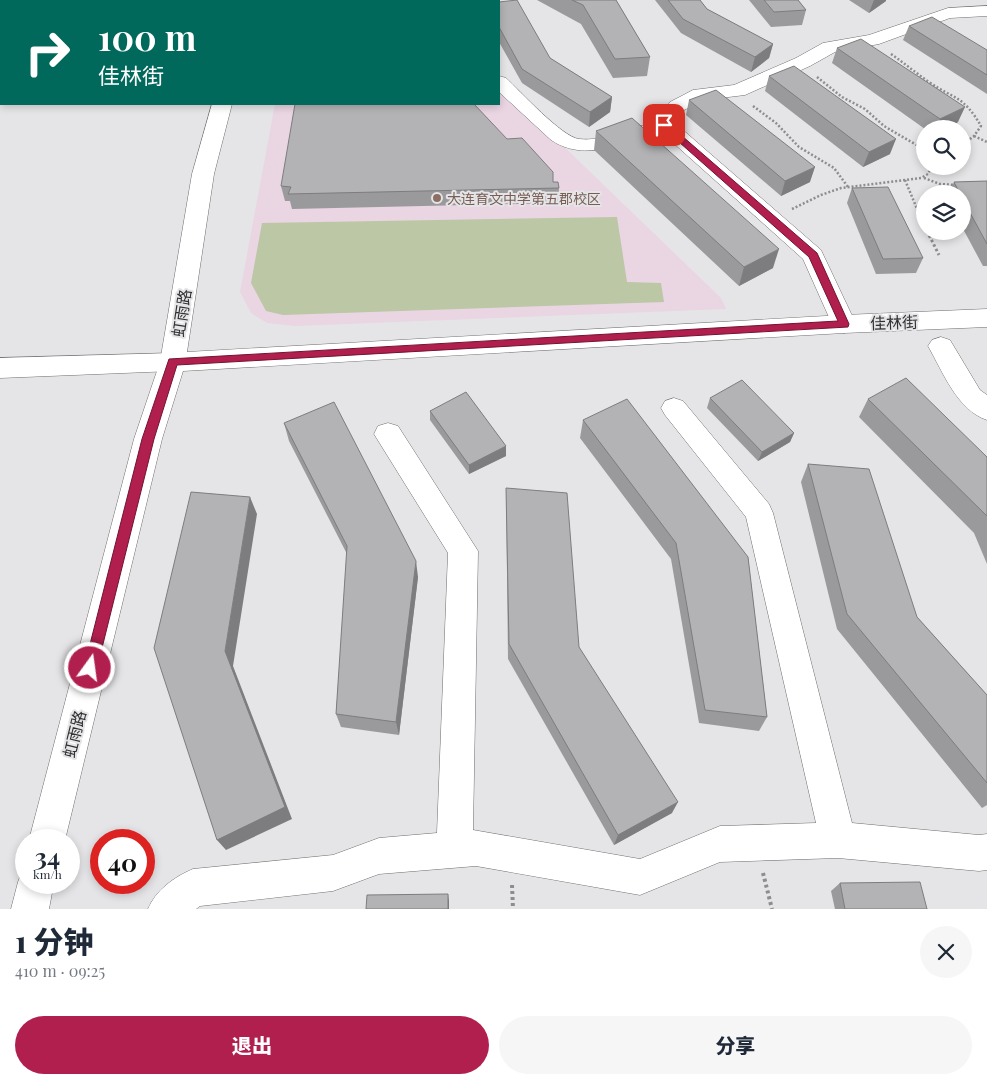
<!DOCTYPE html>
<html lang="zh">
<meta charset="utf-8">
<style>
:root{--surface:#fff;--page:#f6f6f7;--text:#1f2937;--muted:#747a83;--accent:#b01f4e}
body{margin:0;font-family:"Playfair Display","Noto Sans SC",serif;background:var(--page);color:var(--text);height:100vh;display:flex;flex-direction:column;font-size:19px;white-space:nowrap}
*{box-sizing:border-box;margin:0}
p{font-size:16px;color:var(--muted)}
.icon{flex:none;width:28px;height:28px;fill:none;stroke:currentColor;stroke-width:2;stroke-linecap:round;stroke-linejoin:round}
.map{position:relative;height:909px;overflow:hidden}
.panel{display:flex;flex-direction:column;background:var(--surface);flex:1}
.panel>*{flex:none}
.top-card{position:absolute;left:0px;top:0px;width:500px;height:105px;box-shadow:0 2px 8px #0003;background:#00695c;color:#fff;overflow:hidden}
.fabs{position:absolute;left:916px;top:120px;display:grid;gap:10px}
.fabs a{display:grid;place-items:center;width:55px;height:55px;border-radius:50%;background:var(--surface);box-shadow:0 2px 8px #0003;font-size:25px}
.speed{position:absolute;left:15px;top:829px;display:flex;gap:10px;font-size:25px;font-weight:700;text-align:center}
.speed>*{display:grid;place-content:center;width:65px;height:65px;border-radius:50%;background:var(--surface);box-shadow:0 2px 8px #0003;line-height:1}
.speed small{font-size:12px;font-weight:400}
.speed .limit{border:8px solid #d22;background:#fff;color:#111}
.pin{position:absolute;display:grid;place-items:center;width:42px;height:42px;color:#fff;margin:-21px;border-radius:10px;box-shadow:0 2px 8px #0006}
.me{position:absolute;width:55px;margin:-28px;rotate:14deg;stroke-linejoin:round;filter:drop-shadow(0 0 4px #0008)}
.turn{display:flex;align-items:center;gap:18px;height:105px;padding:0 15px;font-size:22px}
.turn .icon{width:65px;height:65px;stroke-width:2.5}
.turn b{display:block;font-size:35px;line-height:42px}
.round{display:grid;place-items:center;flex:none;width:52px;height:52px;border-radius:26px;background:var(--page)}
.head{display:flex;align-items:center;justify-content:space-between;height:85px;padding:0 15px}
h1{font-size:30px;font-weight:800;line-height:38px}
.cta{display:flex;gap:10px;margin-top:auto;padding:10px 15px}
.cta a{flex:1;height:58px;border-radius:30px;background:var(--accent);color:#fff;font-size:20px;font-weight:800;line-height:58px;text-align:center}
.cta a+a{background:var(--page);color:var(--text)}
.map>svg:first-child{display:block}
.education{fill:#ead5e2}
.green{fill:#bcc7a5}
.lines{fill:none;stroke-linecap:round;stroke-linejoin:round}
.street-casing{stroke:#6d6e6f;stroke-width:1}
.secondary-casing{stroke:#6d6e6f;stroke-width:1}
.path-far2{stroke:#8d8d8f;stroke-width:2.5;stroke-dasharray:2 2;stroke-linecap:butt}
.path-far1{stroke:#8d8d8f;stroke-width:3;stroke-dasharray:2.5 2.5;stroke-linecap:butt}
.path{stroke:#8d8d8f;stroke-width:4;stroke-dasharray:3 3;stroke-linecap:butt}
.street{fill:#fff;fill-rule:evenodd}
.secondary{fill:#fff;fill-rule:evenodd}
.wall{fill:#9a9a9c}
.shaded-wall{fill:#7d7d7f}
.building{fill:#b3b3b5;stroke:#7d7d7f}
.route{fill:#b01f4e;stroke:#721433}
.education-dot{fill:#8d6e63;stroke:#e5e5e8;stroke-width:2}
.labels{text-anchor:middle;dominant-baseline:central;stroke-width:4;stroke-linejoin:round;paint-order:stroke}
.far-education-label{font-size:14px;fill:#785e54;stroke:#e5e5e8;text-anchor:start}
.street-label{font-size:16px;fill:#313132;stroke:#e5e5e8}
</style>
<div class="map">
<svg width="987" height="909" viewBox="0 0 987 909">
<rect width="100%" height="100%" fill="#e5e5e8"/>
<!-- education -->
<polygon class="education" points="499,84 721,298 726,309 295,326 267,323 251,313 240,292 275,104 499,104"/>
<!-- green -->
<polygon class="green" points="617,217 627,282 661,283 664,302 283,315 266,311 251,283 262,223"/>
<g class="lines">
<!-- street casing -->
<g class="street-casing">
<g id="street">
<path d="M987 6V16L950 18 879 44 835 52 810 66 745 95 704 100 684 110 676 124 821 250 856 324 853 330 844 333 835 330 832 324 803 259 661 132C626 143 585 163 551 140L499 92V76L506 78C520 91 562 137 579 139 605 142 633 127 658 121L670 102 693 90 734 85 796 58 823 43 869 35 948 8Z"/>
<path d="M941 337 950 340 980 390 987 395V420C957 410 943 372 928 346L932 340Z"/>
<polygon points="173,353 182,355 186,362 182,369 173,371 0,378 0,358"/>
<path d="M674 398 683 401 769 504 773 513 852 823 979 835 987 834V870L979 871 838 858 720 862 640 895 476 866 379 874 333 891 200 906 196 909H148C156 890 174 877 193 869L333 855 379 838 437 833 448 553 374 434 378 426 388 423 398 426 478 551 473 830 640 859 720 826 816 823 746 517 665 415 661 408 665 401Z"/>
</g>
</g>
<!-- secondary casing -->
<g class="secondary-casing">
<g id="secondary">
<rect x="241" y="0" width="18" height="1"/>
<polygon points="212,104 232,104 214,174 187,352 844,315 987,309 987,327 844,333 183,371 162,439 65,840 29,840 134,439 160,362 192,174"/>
<polygon points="26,868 26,882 54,882 49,909 11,909 18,882 23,869"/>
</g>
</g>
<!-- path-far2 -->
<g class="path-far2">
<path d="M891 54C904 63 916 73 929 82 955 100 963 95 981 126L974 136 962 145"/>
<polyline points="817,77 842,97 865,109 884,126 925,150"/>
<polyline points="753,106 776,123 799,147 834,168 848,187"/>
<polyline points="974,136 987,142"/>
<polyline points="924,178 940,184 957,185"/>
<polyline points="905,180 925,228"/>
<polyline points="792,209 821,195 841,188 921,178 928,174 932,166"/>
</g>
<!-- path-far1 -->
<polyline class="path-far1" points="927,231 939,255"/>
<!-- path -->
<g class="path">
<polyline points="763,873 772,909"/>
<polyline points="512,885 513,909"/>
</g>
<!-- street -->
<use href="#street" class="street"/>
<!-- secondary -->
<use href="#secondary" class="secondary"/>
</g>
<!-- wall -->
<g class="wall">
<polygon points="537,0 616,0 650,57 647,76 613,78 581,24"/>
<polygon points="655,0 700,0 707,9 773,44 769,58 751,72 681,33"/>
<polygon points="749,0 798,0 806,10 802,25 771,27"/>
<polygon points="849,0 886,0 886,1 869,13"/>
<polygon points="499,2 550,58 612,97 610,112 589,127 522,83 499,42"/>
<polygon points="909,26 987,50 987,94 903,40"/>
<polygon points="837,48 958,122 945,129 925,129 832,63"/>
<polygon points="769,76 890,154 863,167 765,91"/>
<polygon points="689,100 810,182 781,196 686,115"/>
<polygon points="596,131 773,268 739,286 594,150"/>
<polygon points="507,139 553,182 559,188 558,203 292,209 290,201 285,201 281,186"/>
<polygon points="987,181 987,266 983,266 962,227 962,194 949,194 954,182"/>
<polygon points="852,188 923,258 916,273 876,274 847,203"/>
<polygon points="710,398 794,433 790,442 758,461 707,408"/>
<polygon points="868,399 987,457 987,564 974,533 859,417"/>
<polygon points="430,411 506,456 469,474 430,420"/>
<polygon points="583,420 748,557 767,717 759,731 699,723 671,559 580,438"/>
<polygon points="284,423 418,577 399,735 341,727 336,714 347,554 289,441"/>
<polygon points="808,464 917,617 987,695 987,805 982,808 837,629 801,482"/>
<polygon points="506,488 579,647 672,813 614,845 508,659"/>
<polygon points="840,883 927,909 835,909 831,891"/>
</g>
<!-- shaded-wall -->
<g class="shaded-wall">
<polygon points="874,0 886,0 886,1 869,13"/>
<polygon points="773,44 769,58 751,72 755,57"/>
<polygon points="612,97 610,112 589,127 590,112"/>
<polygon points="965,107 958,122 945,129 936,129 940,119"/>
<polygon points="896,139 890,154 863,167 869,152"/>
<polygon points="815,167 810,182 781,196 785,181"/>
<polygon points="779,249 773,268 739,286 744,267"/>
<polygon points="794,433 790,442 758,461 762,452"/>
<polygon points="506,446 506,456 469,474 469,465"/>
<polygon points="250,497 257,514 233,666 292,819 226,850 217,840 225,651"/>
<polygon points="416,561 418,577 399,735 396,722"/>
<polygon points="678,802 672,813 614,845 618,835"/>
<polygon points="448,894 449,901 449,909 448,909"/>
</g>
<!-- building -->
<g class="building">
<polygon points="299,0 391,0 393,1 299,1"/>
<polygon points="517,0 550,58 612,97 590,112 522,69 499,27 499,2"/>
<polygon points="572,0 616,0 650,57 615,59 583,5"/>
<polygon points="668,0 700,0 707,9 773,44 755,57 683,19"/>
<polygon points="764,0 798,0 806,10 774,12"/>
<polygon points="932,17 987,50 987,75 909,26"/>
<polygon points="861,39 965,107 940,119 837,48"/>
<polygon points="794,66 896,139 869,152 769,76"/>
<polygon points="716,90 815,167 785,181 689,100"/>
<polygon points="295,104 474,104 507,139 522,138 553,172 553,182 558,182 559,188 288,194 291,187 281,186"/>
<polygon points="632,118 779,249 744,267 596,131"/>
<polygon points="987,181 987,244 962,198 962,194 960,194 954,182"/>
<polygon points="888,187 923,258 883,259 852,188"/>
<polygon points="906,378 987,457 987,516 868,399"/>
<polygon points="742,380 794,433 762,452 710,398"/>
<polygon points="466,392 506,446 469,465 430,411"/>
<polygon points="627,399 748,557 767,717 705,710 676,543 583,420"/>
<polygon points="334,402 416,561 396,722 336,714 347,546 284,423"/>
<polygon points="808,464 869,469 917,617 987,695 987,783 847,614"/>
<polygon points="506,488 567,493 579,647 678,802 618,835 509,644"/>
<polygon points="191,492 250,497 225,651 285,807 217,840 154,648"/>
<polygon points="920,882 927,909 845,909 840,883"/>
<polygon points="448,894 448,909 366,909 367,895"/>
</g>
<!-- route -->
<polygon class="route" points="662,123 667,123 817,253 849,324 848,327 177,365 154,439 97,668 95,673 90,674 86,673 84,668 142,439 169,359 838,321 809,257 662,127"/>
<!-- markers -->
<circle class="education-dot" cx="437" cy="198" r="5"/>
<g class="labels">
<!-- far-education labels -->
<g class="far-education-label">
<text x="447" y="198">大连育文中学第五郡校区</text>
</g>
<!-- street labels -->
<g class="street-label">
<text transform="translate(181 313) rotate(-81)">虹雨路</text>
<text transform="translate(894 322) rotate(-2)">佳林街</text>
<text transform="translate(74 734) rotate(-76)">虹雨路</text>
</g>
</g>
</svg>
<div class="fabs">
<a><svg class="icon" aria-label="search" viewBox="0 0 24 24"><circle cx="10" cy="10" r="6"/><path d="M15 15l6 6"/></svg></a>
<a><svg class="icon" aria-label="layers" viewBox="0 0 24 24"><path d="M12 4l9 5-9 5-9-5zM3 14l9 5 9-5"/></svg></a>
</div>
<div class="speed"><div>34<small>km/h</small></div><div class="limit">40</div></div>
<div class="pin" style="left:664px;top:125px;background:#d93025"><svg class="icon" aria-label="arrive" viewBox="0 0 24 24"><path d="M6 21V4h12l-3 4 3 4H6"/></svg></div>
<svg class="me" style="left:90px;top:668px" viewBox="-20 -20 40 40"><circle r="17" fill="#b01f4e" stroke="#fff" stroke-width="3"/><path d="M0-11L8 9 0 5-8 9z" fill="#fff"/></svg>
<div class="top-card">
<div class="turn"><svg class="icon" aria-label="right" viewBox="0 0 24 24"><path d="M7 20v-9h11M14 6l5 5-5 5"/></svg><div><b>100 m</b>佳林街</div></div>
</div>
</div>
<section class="panel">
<div class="head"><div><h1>1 分钟</h1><p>410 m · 09:25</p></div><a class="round"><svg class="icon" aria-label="close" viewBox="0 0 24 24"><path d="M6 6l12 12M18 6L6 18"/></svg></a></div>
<div class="cta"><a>退出</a><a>分享</a></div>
</section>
